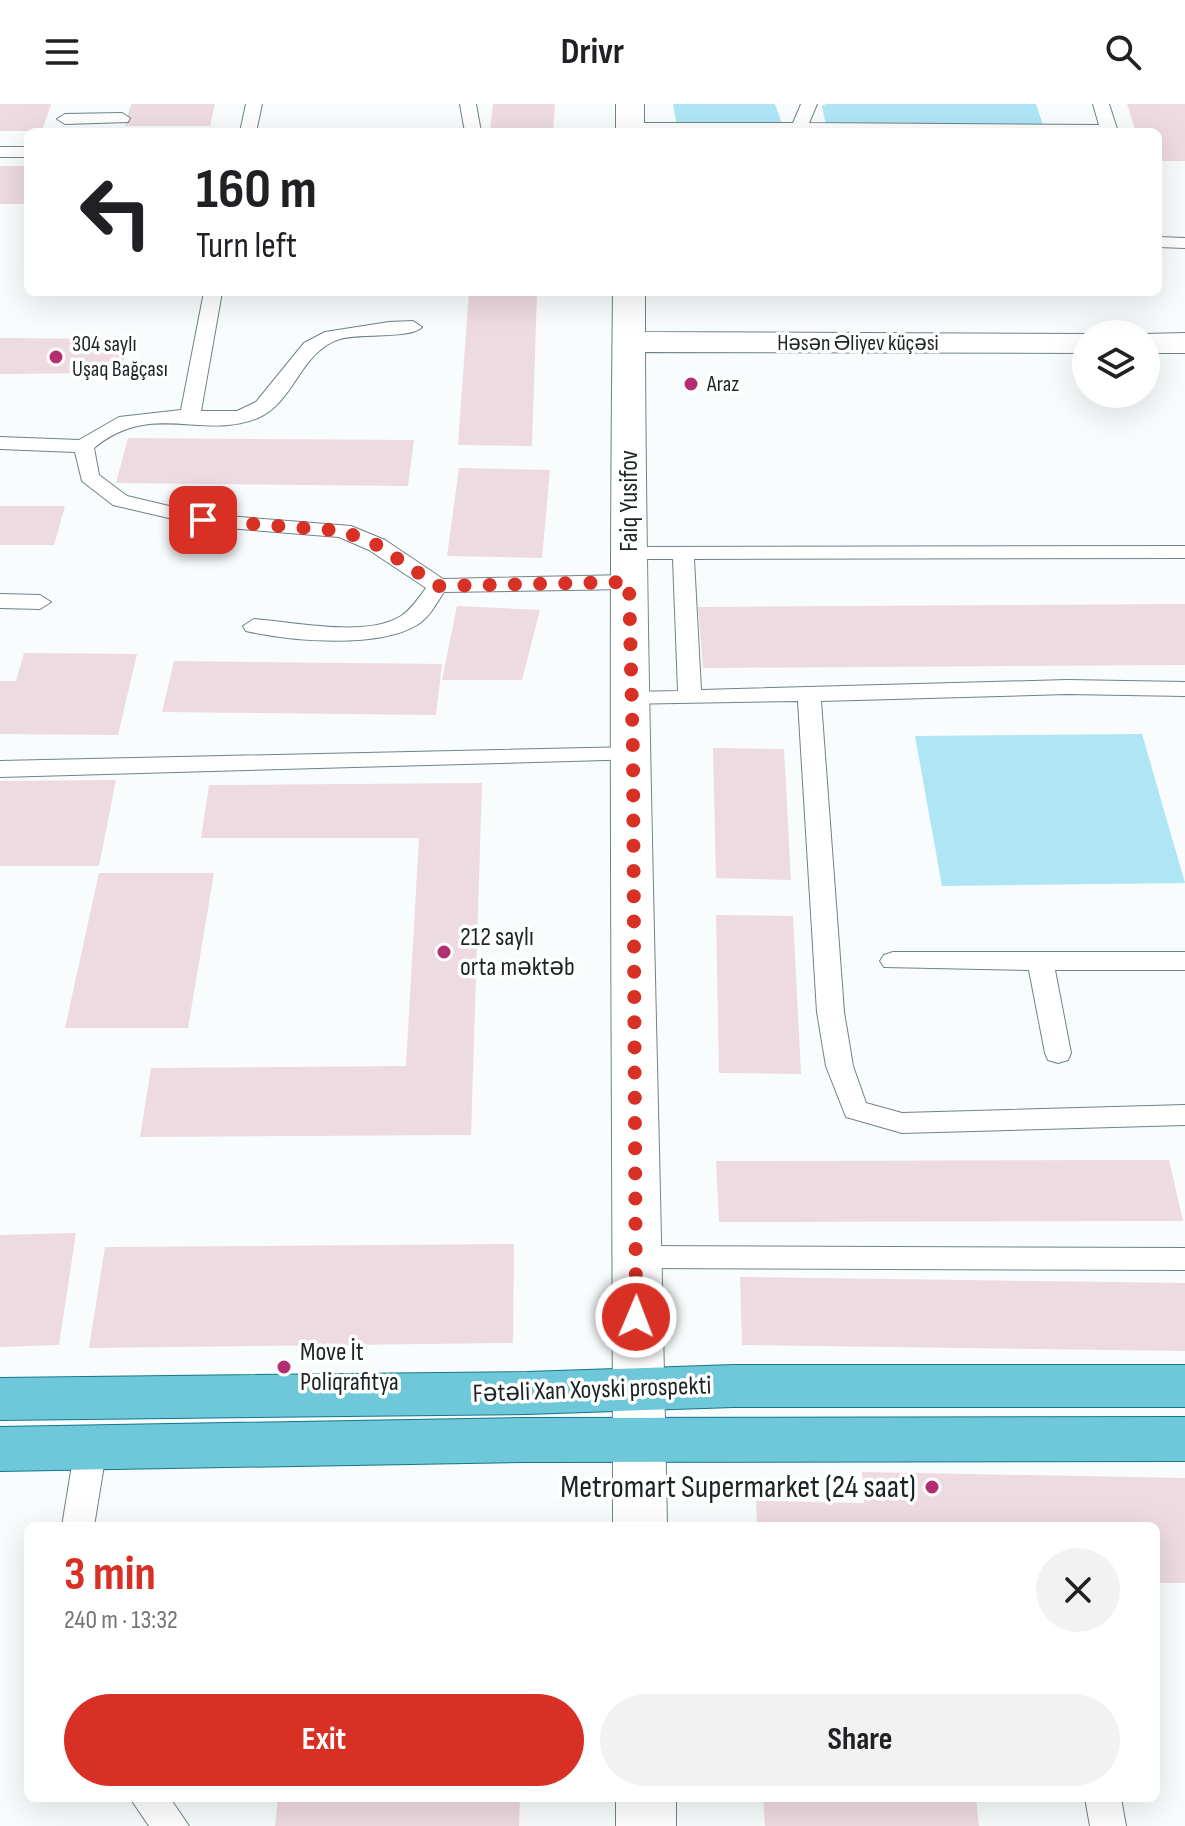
<!DOCTYPE html>
<meta charset="utf-8">
<style>
:root{--surface:#fff;--page:#f2f2f2;--text:#202124;--muted:#757577;--accent:#d93025}
body{margin:0;font-family:"Sofia Sans Condensed",sans-serif;background:var(--page);color:var(--text);height:100vh;display:flex;flex-direction:column;font-size:30px;white-space:nowrap}
*{box-sizing:border-box;margin:0}
p{font-size:26px;color:var(--muted)}
.icon{flex:none;width:44px;height:44px;fill:none;stroke:currentColor;stroke-width:2;stroke-linecap:round;stroke-linejoin:round}
.map{position:relative;flex:1;overflow:hidden}
.panel{position:absolute;left:24px;top:1418px;width:1136px;height:280px;display:flex;flex-direction:column;background:var(--surface);border-radius:12px;box-shadow:0 8px 32px #0002}
.panel>*{flex:none}
.guide{position:absolute;left:24px;top:24px;width:1138px;height:168px;border-radius:12px;box-shadow:0 8px 32px #0002;background:#fff;color:var(--text);overflow:hidden}
.buttons{position:absolute;left:1072px;top:216px;display:grid;gap:16px}
.buttons a{display:grid;place-items:center;width:88px;height:88px;border-radius:50%;background:var(--surface);box-shadow:0 8px 32px #0002;font-size:40px}
.pin{position:absolute;display:grid;place-items:center;width:68px;height:68px;color:#fff;margin:-34px;border-radius:16px;box-shadow:0 4px 12px #0006}
.me{position:absolute;width:88px;margin:-44px;rotate:1deg;stroke-linejoin:round;filter:drop-shadow(0 0 6px #0008)}
.turn{display:flex;align-items:center;gap:28px;height:168px;padding:0 40px;font-size:36px}
.turn .icon{width:104px;height:104px;stroke-width:2.5}
.turn b{display:block;font-size:56px;line-height:68px}
.round{display:grid;place-items:center;flex:none;width:84px;height:84px;border-radius:42px;background:var(--page)}
.summary{display:flex;align-items:center;justify-content:space-between;height:136px;padding:0 40px}
h1{font-size:48px;font-weight:700;line-height:60px;color:var(--accent)}
.button{display:flex;gap:16px;margin-top:auto;padding:16px 40px}
.button a{flex:1;height:92px;border-radius:48px;background:var(--accent);color:#fff;font-size:32px;font-weight:700;line-height:92px;text-align:center}
.button a+a{background:var(--page);color:var(--text)}
header{display:flex;justify-content:space-between;align-items:center;height:104px;padding:0 40px;background:var(--surface);font-size:36px;font-weight:700}
.map>svg:first-child{display:block}
.green{fill:#aee6f6}
.building{fill:#eedae1}
.lines{fill:none;stroke-linecap:round;stroke-linejoin:round}
.lane-casing{stroke:#6f8388;stroke-width:2}
.street-casing{stroke:#6f8388;stroke-width:2}
.primary-casing{stroke:#13778b;stroke-width:2}
.lane{fill:#fff;fill-rule:evenodd}
.street{fill:#fff;fill-rule:evenodd}
.primary{fill:#6ec8da;fill-rule:evenodd}
.route{stroke:#d93025;stroke-width:14;stroke-dasharray:0 25.2}
.poi-dot{fill:#b32d71;stroke:#fff;stroke-width:3}
.labels{text-anchor:middle;dominant-baseline:central;stroke-width:7;stroke-linejoin:round;paint-order:stroke}
.far-street-label{font-size:22px;fill:#1c2426;stroke:#fff}
.far-poi-label{font-size:22px;fill:#1c2426;stroke:#fff;text-anchor:start}
.street-label{font-size:26px;fill:#1c2426;stroke:#fff}
.poi-label{font-size:26px;fill:#1c2426;stroke:#fff;text-anchor:start}
.near-poi-label{font-size:32px;fill:#1c2426;stroke:#fff;text-anchor:end}
</style>
<header><svg class="icon" aria-label="menu" viewBox="0 0 24 24"><path d="M4 6h16M4 12h16M4 18h16"/></svg>Drivr<svg class="icon" aria-label="search" viewBox="0 0 24 24"><circle cx="10" cy="10" r="6"/><path d="M15 15l6 6"/></svg></header>
<div class="map">
<svg width="1185" height="1722" viewBox="0 0 1185 1722">
<rect width="100%" height="100%" fill="#f8fcfd"/>
<!-- green -->
<g class="green">
<polygon points="673,0 775,0 783,23 677,23"/>
<polygon points="826,0 1036,0 1044,24 827,26 822,2"/>
<polygon points="1142,630 1185,779 942,782 915,632"/>
</g>
<!-- building -->
<g class="building">
<polygon points="0,0 51,0 42,27 0,27"/>
<polygon points="131,0 215,0 210,22 125,22"/>
<polygon points="493,0 555,0 553,28 490,28"/>
<polygon points="1127,0 1185,0 1185,57 1158,57 1158,28 1136,28"/>
<rect x="0" y="62" width="28" height="38"/>
<polygon points="469,188 537,188 532,342 458,341"/>
<polygon points="0,234 128,235 121,269 0,270"/>
<polygon points="128,334 414,336 408,382 116,379"/>
<polygon points="459,364 550,366 542,454 447,452"/>
<polygon points="0,402 65,402 54,441 0,441"/>
<polygon points="1185,500 1185,561 703,564 698,503"/>
<polygon points="457,502 540,506 522,576 442,576"/>
<polygon points="24,549 137,550 118,631 0,630 0,577 16,577"/>
<polygon points="174,557 442,560 436,611 162,608"/>
<polygon points="713,644 784,645 791,776 716,774"/>
<polygon points="116,676 99,762 0,762 0,677"/>
<polygon points="482,679 471,1031 140,1033 151,964 406,962 419,734 201,734 209,681"/>
<polygon points="99,769 214,769 188,924 65,924"/>
<polygon points="716,811 793,812 801,970 719,969"/>
<polygon points="1169,1056 1183,1117 719,1118 716,1057"/>
<polygon points="76,1129 59,1241 0,1243 0,1131"/>
<polygon points="514,1140 513,1239 89,1244 105,1143"/>
<polygon points="740,1173 1185,1179 1185,1247 742,1241"/>
<polygon points="862,1368 1185,1374 1185,1479 1156,1479 1156,1422 757,1422 756,1397 864,1399"/>
<polygon points="278,1694 520,1694 519,1722 275,1722"/>
<polygon points="763,1694 976,1694 979,1722 765,1722"/>
</g>
<g class="lines">
<!-- lane casing -->
<g class="lane-casing">
<g id="lane">
<polygon points="246,0 262,0 256,28 240,28"/>
<polygon points="460,0 476,0 481,28 465,28"/>
<polygon points="801,0 817,0 809,19 1099,21 1093,0 1109,0 1118,28 627,28 623,24 631,19 793,19"/>
<polygon points="122,9 130,14 128,18 65,20 57,15 65,10"/>
<rect x="0" y="43" width="28" height="10"/>
<polygon points="1158,133 1185,134 1185,144 1158,143"/>
<path d="M204 188H222L201 307H237L256 298 304 239 325 228 389 218 413 217 422 223C412 235 359 229 340 235 300 247 295 298 258 314 202 337 152 296 94 344L99 371 127 392 203 410 351 422 385 436 443 475 629 471 640 478 629 485 444 488C436 500 429 514 417 521 378 545 289 537 246 527L243 522 254 515C295 518 366 534 401 512 412 505 419 493 426 484L369 446 339 433 203 422 113 401 82 377 75 348 0 345V333L79 336 119 313 181 306Z"/>
<polygon points="1185,442 1185,454 694,455 701,586 1067,576 1185,578 1185,592 1067,590 821,597 844,908 853,962 866,999 902,1009 1185,1001 1185,1021 902,1029 846,1013 826,962 817,908 798,597 621,600 617,595 629,588 678,587 673,455 628,455 617,449 628,443"/>
<polygon points="0,490 40,491 51,498 40,505 0,504"/>
<polygon points="633,643 641,645 645,650 641,655 0,673 0,657"/>
<polygon points="893,848 1185,848 1185,866 1055,866 1071,949 1068,956 1058,959 1048,956 1045,949 1029,866 884,863 880,857 884,851"/>
<polygon points="638,1142 1185,1144 1185,1166 638,1164 628,1161 623,1153 628,1145"/>
<polygon points="91,1330 102,1334 107,1343 94,1422 62,1422 75,1343 80,1334"/>
<polygon points="130,1694 170,1694 189,1722 149,1722"/>
<polygon points="1085,1694 1121,1694 1126,1722 1090,1722"/>
</g>
</g>
<!-- street casing -->
<g class="street-casing">
<g id="street">
<rect x="616" y="0" width="28" height="28"/>
<path d="M613 188H645V228L1089 230H1086V249L645 248C647 639 660 1031 667 1422H613C613 1011 608 599 613 188Z"/>
<polygon points="1185,229 1185,249 1146,249 1146,230 1143,230"/>
<rect x="616" y="1694" width="60" height="28"/>
</g>
</g>
<!-- primary casing -->
<g class="primary-casing">
<g id="primary">
<polygon points="734,1261 1185,1261 1185,1303 734,1303 527,1310 0,1316 0,1274 527,1268"/>
<polygon points="1185,1313 1185,1357 524,1358 0,1367 0,1323 524,1314"/>
</g>
</g>
<!-- lane -->
<use href="#lane" class="lane"/>
<!-- street -->
<use href="#street" class="street"/>
<!-- primary -->
<use href="#primary" class="primary"/>
</g>
<g class="lines">
<!-- route -->
<polyline class="route" points="203,416 343,427 377,441 438,482 629,478 633,650 636,1213"/>
</g>
<!-- markers -->
<g class="poi-dot">
<circle cx="56" cy="253" r="8"/>
<circle cx="691" cy="280" r="8"/>
<circle cx="444" cy="848" r="8"/>
<circle cx="284" cy="1263" r="8"/>
<circle cx="932" cy="1383" r="8"/>
</g>
<g class="labels">
<!-- far-street labels -->
<g class="far-street-label">
<text x="858" y="239">Həsən Əliyev küçəsi</text>
</g>
<!-- far-poi labels -->
<g class="far-poi-label">
<text x="72" y="240">304 saylı<tspan x="72" dy="25">Uşaq Bağçası</tspan></text>
<text x="707" y="280">Araz</text>
</g>
<!-- street labels -->
<g class="street-label">
<text transform="translate(629 397) rotate(-90)">Faiq Yusifov</text>
<text transform="translate(592 1286) rotate(-2)">Fətəli Xan Xoyski prospekti</text>
</g>
<!-- poi labels -->
<g class="poi-label">
<text x="460" y="833">212 saylı<tspan x="460" dy="30">orta məktəb</tspan></text>
<text x="300" y="1248">Move İt<tspan x="300" dy="30">Poliqrafitya</tspan></text>
</g>
<!-- near-poi labels -->
<g class="near-poi-label">
<text x="916" y="1383">Metromart Supermarket (24 saat)</text>
</g>
</g>
</svg>
<div class="buttons">
<a><svg class="icon" aria-label="layers" viewBox="0 0 24 24"><path d="M12 4l9 5-9 5-9-5zM3 14l9 5 9-5"/></svg></a>
</div>
<div class="pin" style="left:203px;top:416px;background:#d93025"><svg class="icon" aria-label="arrive" viewBox="0 0 24 24"><path d="M6 21V4h12l-3 4 3 4H6"/></svg></div>
<svg class="me" style="left:636px;top:1213px" viewBox="-20 -20 40 40"><circle r="17" fill="#d93025" stroke="#fff" stroke-width="3"/><path d="M0-11L8 9 0 5-8 9z" fill="#fff"/></svg>
<div class="guide">
<div class="turn"><svg class="icon" aria-label="left" viewBox="0 0 24 24"><path d="M17 20v-9H6M10 6l-5 5 5 5"/></svg><div><b>160 m</b>Turn left</div></div>
</div>
<section class="panel">
<div class="summary"><div><h1>3 min</h1><p>240 m · 13:32</p></div><a class="round"><svg class="icon" aria-label="close" viewBox="0 0 24 24"><path d="M6 6l12 12M18 6L6 18"/></svg></a></div>
<div class="button"><a>Exit</a><a>Share</a></div>
</section>
</div>
